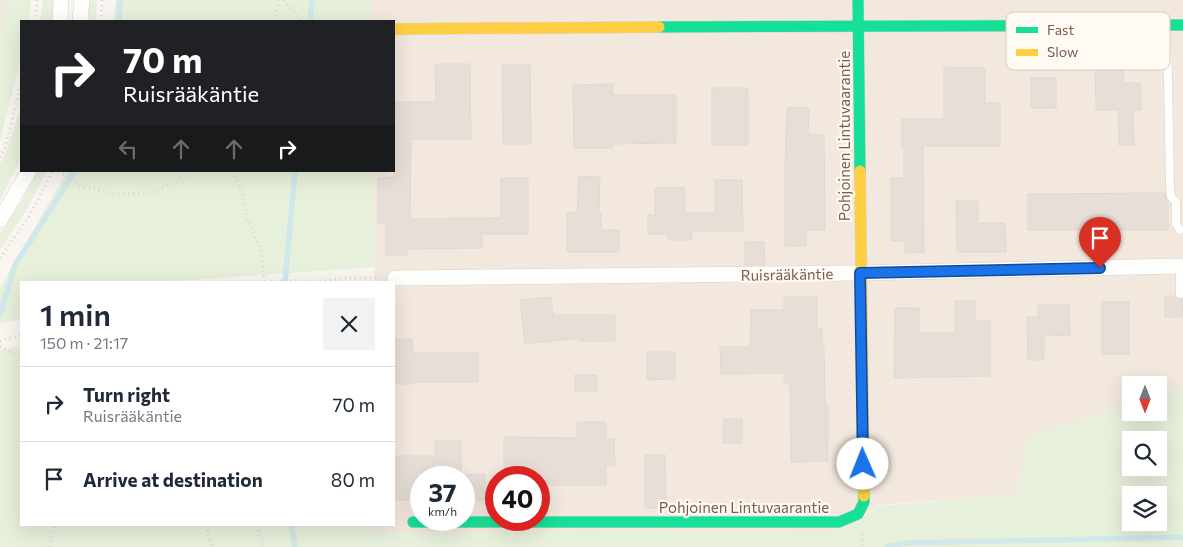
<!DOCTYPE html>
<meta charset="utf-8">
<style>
:root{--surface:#fff;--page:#f2f2f3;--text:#1f2937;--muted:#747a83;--line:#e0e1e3}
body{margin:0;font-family:Commissioner,sans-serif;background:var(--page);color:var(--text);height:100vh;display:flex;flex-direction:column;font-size:19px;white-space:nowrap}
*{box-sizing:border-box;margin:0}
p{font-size:16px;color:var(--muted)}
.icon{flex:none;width:28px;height:28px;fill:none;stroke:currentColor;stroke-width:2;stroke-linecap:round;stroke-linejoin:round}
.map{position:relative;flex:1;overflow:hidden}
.details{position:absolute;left:20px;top:281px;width:375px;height:245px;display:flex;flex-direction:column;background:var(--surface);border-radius:0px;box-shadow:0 5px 20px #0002}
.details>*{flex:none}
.hud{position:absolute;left:20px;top:20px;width:375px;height:152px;border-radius:0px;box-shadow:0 5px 20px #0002;background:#202124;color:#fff;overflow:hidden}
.needle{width:32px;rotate:180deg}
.controls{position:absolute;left:1122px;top:376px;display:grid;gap:10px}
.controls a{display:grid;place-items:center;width:45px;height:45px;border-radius:0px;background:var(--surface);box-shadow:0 5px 20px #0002;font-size:25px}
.speed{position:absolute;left:410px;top:466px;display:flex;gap:10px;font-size:25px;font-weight:700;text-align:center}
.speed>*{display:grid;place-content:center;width:65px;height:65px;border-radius:50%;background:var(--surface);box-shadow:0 5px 20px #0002;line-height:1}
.speed small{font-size:12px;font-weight:400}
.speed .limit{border:8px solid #d22;background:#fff;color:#111}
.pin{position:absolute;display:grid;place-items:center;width:42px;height:42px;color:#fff;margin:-51px -21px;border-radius:50% 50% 50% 0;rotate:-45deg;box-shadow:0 0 5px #0007}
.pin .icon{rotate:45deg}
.me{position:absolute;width:55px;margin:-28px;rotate:359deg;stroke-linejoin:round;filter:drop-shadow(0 0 4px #0008)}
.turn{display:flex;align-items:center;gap:18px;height:105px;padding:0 20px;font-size:22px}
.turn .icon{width:65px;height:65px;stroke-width:2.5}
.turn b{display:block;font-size:35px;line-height:42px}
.lanes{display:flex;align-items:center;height:48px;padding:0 20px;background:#0003;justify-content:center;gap:25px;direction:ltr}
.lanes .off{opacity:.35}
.round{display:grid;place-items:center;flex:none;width:52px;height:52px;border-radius:0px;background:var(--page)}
.head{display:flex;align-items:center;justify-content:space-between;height:85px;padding:0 20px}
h1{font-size:30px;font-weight:600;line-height:38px}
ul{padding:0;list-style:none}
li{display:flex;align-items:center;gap:15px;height:75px;padding:0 20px;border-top:1px solid var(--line)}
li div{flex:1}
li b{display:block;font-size:19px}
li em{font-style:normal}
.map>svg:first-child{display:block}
.residential{fill:#f2e8de;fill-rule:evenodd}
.green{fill:#e7f0db;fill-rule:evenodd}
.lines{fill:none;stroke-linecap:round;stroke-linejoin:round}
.stream{stroke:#d0e8ea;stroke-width:5.5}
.building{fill:#e6ded7;stroke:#e2d8d2}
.lane-casing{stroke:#d7d1cb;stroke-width:9}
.street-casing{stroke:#d7d1cb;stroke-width:16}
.fast-casing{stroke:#d9d2cb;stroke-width:12}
.slow-casing{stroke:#d9d2cb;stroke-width:12}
.path{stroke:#dcd5d0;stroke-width:3;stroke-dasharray:1 4;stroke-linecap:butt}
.lane{stroke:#fefefd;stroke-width:8}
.street{stroke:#fefefd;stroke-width:15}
.fast{stroke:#16e098;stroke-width:11}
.slow{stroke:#ffcf43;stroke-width:11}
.route-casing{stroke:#114b97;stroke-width:12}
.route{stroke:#1a73e8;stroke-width:9}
.labels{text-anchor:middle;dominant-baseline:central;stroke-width:4.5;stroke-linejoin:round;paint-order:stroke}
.street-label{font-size:15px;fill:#7a5c4d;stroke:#fffaf3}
.key{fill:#fffaf3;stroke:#d7cbc1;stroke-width:1}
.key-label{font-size:14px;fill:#7a5c4d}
</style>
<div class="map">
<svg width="1183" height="547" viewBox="0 0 1183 547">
<rect width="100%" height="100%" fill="#f9f5f0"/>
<!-- residential -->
<g class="residential">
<polygon points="0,0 7,0 0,40"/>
<path d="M371 0H1183V389L1159 397V385H1131V405L1026 437 1017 494 880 505 835 532 583 531 375 533V525H394V282H375L373 171H394V21H371ZM421 478H464V520H421ZM496 478H539V520H496Z"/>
</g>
<!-- green -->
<g class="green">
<polygon points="7,0 31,0 29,21 21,21 21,59 0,140 0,40"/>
<polygon points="43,0 55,0 53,21 40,21"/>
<polygon points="88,0 97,0 96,21 86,21"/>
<polygon points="116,0 371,0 371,21 113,21"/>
<polygon points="21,107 21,159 0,200 0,164 6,152"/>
<polygon points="38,171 47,171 25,212 0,249 0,233 22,201"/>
<polygon points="67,171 373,171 375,267 160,282 21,282 21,319 0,323 0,288"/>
<path d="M21 346V525H375L376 533 583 531 835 532 880 506 1017 494 1026 437 1131 405V412H1159V397L1183 389V547H0V351ZM1131 440H1159V468H1131ZM1131 495H1159V522H1131Z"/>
</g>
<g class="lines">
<!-- stream -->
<g class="stream">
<polyline points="119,21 120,0"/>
<polyline points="310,21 312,0"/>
<polyline points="285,282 295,171"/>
<polyline points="0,315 15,265 70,179 74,171"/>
<polyline points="291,525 295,547"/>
<polyline points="888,546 909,543 1183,537"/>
</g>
</g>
<!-- building -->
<g class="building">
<polygon points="1095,59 1123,59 1124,83 1141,83 1141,110 1133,110 1134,145 1119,145 1118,110 1096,110"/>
<polygon points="435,64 470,64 471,139 411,139 410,219 501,218 501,178 528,178 528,234 482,234 482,248 407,249 407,255 386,255 386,223 378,223 378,178 394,177 394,102 436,102"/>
<polygon points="502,65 530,65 531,144 503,144"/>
<polygon points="944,67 985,68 985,103 1000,103 1000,146 923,146 924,252 905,253 905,241 891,241 891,178 904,178 904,146 902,146 902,119 944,119"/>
<rect x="1031" y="78" width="25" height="30"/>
<polygon points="613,84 613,95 676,95 676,143 613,144 613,148 574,148 573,85"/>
<rect x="712" y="88" width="36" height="57"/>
<polygon points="787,107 809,108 808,134 824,135 825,230 806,230 806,246 785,246 785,166"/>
<polygon points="579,176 600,177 599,212 601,212 601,230 619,230 619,252 567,252 567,213 577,212"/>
<polygon points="715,180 742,180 743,231 692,231 692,240 668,240 668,234 648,234 648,215 655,215 655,188 685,187 685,213 715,213"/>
<polygon points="1165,193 1168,202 1168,230 1028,230 1028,194"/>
<polygon points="956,201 978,201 978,223 1005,223 1006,252 957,252"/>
<polygon points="745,242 764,242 765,265 745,265"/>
<polygon points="1165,296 1175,296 1178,299 1183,299 1183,317 1165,317"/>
<polygon points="551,297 553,315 615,315 615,341 580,341 580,338 525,344 520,300"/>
<polygon points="784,297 817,297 817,328 822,328 822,347 824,347 825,406 828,406 828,461 791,462 790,383 784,383 784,373 721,374 720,347 750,347 751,310 784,310"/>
<polygon points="955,301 975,301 975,321 990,321 990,376 894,378 895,308 919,308 919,333 955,333"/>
<rect x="1102" y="302" width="27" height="52"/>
<polygon points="1038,305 1069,305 1070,335 1044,336 1044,360 1028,360 1027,317 1038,317"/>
<polygon points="394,339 412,339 413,353 478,353 478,382 413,382 413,384 394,384"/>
<polygon points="647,352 675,352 675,379 647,380"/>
<rect x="575" y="375" width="22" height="16"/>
<rect x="723" y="419" width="19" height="24"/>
<polygon points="577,422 606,422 606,439 614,439 615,466 606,466 606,485 539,485 539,478 504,478 504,437 577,438"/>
<polygon points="435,441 461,441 461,478 415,478 415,500 394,500 394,456 435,456"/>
<polygon points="645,455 665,455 666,508 645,508"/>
<polygon points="485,474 485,500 464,500 464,475"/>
</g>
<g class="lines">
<!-- lane casing -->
<g class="lane-casing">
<g id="lane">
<polyline points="1167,27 1170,186 1171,197 1176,202 1176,224 1180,230"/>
<polyline points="1180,294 1180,266"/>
</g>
</g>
<!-- street casing -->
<g class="street-casing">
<g id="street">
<polyline points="60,21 61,0"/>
<polyline points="80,21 82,0"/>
<polyline points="0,220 29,171"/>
<polyline points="395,278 860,273 1180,266"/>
</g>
</g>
<!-- fast casing -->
<g class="fast-casing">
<g id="fast">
<polyline points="858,0 860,171"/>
<polyline points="659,27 1183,25"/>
<polyline points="413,522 839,522 858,514 864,502 864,496"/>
</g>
</g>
<!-- slow casing -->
<g class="slow-casing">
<g id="slow">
<polyline points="394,29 659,27"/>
<polyline points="860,171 864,496"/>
</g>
</g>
<!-- path -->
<g class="path">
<polyline points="284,0 301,21"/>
<polyline points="35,21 37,0"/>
<polyline points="101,21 102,0"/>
<polyline points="275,21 279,0"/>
<polyline points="0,157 5,148 21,83"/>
<polyline points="59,171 80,186 115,194 151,193 178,181 189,171"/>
<polyline points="233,171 245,202 247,219 261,250 264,282"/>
<polyline points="0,258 28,218 53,171"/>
<polyline points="225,282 328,281 348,278 379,278"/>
<polyline points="0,341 21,335"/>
<polyline points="0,347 21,356"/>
<polyline points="207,525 208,537 212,547"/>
<polyline points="258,525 258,533 265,547"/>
<polyline points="862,534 864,547"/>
<polyline points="49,547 55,525"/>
</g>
<!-- lane -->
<use href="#lane" class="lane"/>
<!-- street -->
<use href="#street" class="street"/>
<!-- fast -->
<use href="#fast" class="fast"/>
<!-- slow -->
<use href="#slow" class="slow"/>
</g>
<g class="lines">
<!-- route casing -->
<g class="route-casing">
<polyline id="route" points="863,464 860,273 1100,268"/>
</g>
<!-- route -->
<use href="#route" class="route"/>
</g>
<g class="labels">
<!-- street labels -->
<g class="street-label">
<text transform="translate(844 136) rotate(-90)">Pohjoinen Lintuvaarantie</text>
<text transform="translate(787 274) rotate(-1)">Ruisrääkäntie</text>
<text x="744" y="507">Pohjoinen Lintuvaarantie</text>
</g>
</g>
<!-- legend -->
<rect x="1006" y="12" width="164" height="58" rx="8" class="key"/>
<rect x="1016" y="27" width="22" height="6" fill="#16e098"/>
<rect x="1016" y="49" width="22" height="7" fill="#ffcf43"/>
<g class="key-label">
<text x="1047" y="35">Fast</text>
<text x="1047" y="57">Slow</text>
</g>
</svg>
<div class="controls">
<a><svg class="needle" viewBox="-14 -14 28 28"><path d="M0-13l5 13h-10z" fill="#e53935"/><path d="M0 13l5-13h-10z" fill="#747a83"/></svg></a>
<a><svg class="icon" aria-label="search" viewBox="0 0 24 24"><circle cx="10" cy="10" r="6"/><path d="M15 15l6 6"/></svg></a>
<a><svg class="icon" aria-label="layers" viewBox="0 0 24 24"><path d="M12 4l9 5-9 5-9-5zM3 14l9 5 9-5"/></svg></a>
</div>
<div class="speed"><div>37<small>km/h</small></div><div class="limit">40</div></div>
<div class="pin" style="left:1100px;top:268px;background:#d93025"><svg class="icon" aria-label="arrive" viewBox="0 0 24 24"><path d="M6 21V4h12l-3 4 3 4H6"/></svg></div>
<svg class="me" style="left:863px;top:464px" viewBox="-20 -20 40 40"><circle r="19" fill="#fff"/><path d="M0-13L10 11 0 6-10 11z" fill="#1a73e8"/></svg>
<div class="hud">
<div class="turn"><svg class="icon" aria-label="right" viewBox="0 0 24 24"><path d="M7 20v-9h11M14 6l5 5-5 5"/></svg><div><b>70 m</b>Ruisrääkäntie</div></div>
<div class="lanes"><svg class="icon off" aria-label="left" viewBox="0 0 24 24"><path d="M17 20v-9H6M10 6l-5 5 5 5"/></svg><svg class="icon off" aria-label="ahead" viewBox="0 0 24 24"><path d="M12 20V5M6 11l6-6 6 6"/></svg><svg class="icon off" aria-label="ahead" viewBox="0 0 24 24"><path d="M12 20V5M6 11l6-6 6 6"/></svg><svg class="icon" aria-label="right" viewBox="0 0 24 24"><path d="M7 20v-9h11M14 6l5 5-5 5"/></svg></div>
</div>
<section class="details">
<div class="head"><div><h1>1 min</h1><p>150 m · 21:17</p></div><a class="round"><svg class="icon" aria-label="close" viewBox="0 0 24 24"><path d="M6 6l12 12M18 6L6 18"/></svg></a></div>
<ul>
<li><svg class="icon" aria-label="right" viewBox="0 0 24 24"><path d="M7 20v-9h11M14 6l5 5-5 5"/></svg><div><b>Turn right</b><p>Ruisrääkäntie</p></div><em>70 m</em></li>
<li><svg class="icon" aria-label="arrive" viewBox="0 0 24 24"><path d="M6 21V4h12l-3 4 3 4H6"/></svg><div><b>Arrive at destination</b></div><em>80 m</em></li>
</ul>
</section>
</div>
